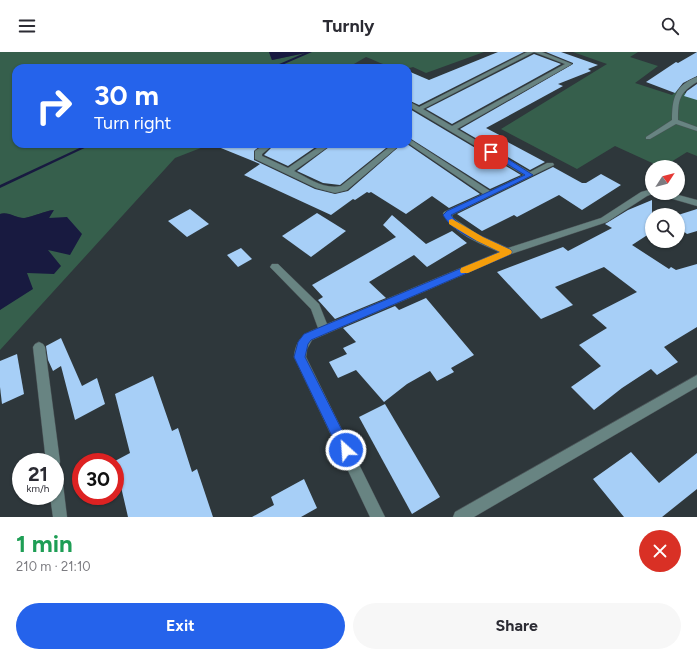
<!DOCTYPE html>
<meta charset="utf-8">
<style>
:root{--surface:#fff;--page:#f7f7f7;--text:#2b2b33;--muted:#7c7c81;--accent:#2563eb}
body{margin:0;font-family:Figtree,sans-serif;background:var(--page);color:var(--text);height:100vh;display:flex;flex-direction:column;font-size:15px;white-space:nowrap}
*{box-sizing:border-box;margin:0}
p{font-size:13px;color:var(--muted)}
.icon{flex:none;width:22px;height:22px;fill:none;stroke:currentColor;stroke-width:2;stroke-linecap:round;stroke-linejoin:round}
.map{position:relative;height:465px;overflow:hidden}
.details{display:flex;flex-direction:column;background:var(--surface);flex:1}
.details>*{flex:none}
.hud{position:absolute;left:12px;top:12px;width:400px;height:84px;border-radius:12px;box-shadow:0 1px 3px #0004;background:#2563eb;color:#fff;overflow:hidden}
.needle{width:26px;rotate:54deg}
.controls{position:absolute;left:645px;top:108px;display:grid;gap:8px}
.controls a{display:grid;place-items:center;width:40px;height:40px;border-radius:50%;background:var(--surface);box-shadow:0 1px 3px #0004;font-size:20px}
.speed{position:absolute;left:12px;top:401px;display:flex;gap:8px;font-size:20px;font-weight:700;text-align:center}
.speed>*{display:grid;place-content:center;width:52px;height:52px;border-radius:50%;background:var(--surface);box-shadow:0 1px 3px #0004;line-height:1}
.speed small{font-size:10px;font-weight:400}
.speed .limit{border:6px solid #d22;background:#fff;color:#111}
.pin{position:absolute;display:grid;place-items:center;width:34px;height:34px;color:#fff;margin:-17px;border-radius:8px;box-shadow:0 2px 6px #0006}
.me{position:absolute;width:44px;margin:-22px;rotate:334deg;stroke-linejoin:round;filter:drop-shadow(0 0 3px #0008)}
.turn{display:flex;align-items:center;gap:14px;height:84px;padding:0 16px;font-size:18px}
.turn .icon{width:52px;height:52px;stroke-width:2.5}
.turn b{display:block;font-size:28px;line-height:34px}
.round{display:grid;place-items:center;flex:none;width:42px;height:42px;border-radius:21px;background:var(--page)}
.overview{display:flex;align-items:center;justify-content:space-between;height:68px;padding:0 16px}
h1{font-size:24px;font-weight:700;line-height:30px;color:#1e9e55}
.cta{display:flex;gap:8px;margin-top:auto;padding:8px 16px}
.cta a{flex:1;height:46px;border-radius:24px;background:var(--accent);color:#fff;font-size:16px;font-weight:700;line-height:46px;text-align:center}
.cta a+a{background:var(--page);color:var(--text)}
header{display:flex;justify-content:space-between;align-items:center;height:52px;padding:0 16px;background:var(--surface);font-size:18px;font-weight:700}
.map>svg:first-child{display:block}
.green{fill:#365f4c}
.water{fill:#181a40}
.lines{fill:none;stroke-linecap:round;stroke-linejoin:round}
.stream{fill:#181a40;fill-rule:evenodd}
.building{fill:#a7cff7}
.minor-casing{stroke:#4b5357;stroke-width:1}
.minor{fill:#688482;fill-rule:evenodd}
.route{fill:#2563eb;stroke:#184099}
.slow{fill:#f59e0b}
</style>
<header><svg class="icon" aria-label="menu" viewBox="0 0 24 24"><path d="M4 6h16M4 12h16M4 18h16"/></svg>Turnly<svg class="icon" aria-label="search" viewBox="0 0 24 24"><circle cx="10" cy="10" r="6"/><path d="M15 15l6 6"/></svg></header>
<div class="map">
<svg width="697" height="465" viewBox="0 0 697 465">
<rect width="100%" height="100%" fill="#2e373b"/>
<!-- green -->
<g class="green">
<path d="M0 0H269L272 8 310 0H484L426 21 413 15C397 20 381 11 366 5L347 16H16V92H211L175 106 0 298V258L26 221 48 198 49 166 53 158C45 159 27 167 22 166 14 165 8 160 0 162Z"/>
<polygon points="573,0 638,0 630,5 658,14 635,31 672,43 678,38 697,46 697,104 687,100 663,115 661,115 615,94 577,117 501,77 607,12"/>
</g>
<!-- water -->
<g class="water">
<polygon points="269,0 310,0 272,8"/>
<path d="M54 158 49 166 67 165 82 182 70 203 48 198 61 214 54 222 27 221 33 237 0 258V162C9 159 17 167 25 166 35 164 44 159 54 158Z"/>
</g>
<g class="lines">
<!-- stream -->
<g class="stream">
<polygon points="307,0 312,0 275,16 270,16"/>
<polygon points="88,92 93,92 0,136 0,133"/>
</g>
</g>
<!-- building -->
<g class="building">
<polygon points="498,0 524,0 419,53 408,48 408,19 429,28"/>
<polygon points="546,0 561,0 598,13 588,17 591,19 558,32 563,34 486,76 507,87 504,88 545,110 530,118 460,77 573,12 573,11"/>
<polygon points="697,0 697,24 683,31 675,41 646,30 676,10 678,11"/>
<polygon points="534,2 561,12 452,72 426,57"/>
<polygon points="697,32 697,48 684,44 687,39"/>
<polygon points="408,56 521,123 490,137 408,85"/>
<polygon points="211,92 262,92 254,99 254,108 315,137 335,142 348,139 402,92 407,92 480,142 449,156 432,144 406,162 371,140 369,141 367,140 355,148 353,147 331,163 244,123 260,112"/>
<polygon points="275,92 320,92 288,114 264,103"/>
<polygon points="333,92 391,92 340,133 323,131 297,119"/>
<polygon points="553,115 582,131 586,131 601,122 621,133 582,158 559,143 517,165 514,163 482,179 457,162"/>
<polygon points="652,148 652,180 632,193 669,217 671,215 676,218 697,212 697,275 664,295 678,310 657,323 651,317 622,336 594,358 571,335 601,314 579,293 607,276 592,263 637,240 604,215 555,235 573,253 541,267 497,220 563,195 568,199 612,176 605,172 628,158"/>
<polygon points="190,157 209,172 187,185 168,169"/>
<polygon points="697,157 697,179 687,182 678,175 678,163"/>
<polygon points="317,161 346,179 311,205 282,184"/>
<polygon points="392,163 426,192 452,179 467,191 427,215 414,203 369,230 386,246 335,267 318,248 323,245 312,233 396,185 383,173"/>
<polygon points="241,196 252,207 238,215 227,203"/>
<polygon points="426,246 474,303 451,316 454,320 437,329 430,319 407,332 384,350 356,318 338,326 329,310 347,302 343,296 356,290 343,276 395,254 399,258"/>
<polygon points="61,286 82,334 97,326 105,352 75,368 61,314 53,319 48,308 46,294"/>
<polygon points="17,302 24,342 2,352 0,335 0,309"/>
<polygon points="153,324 172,379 178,376 192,420 197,417 213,465 128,465 115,409 130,401 115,342"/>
<polygon points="385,352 440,445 412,462 359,365"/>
<polygon points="631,400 659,431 697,401 697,437 662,465 624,465 593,427"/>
<polygon points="304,427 317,456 301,465 252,465 274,453 271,445"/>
</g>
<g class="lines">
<!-- minor casing -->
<g class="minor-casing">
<g id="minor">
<path d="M527 0H534L423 57 452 74 565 12 534 0H542L572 12 457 77 530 120 547 111H553L554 113 452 163 453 166 477 182 508 196 601 166 641 140 652 137V141H655L647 144 607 170 511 202 312 288 307 297 306 305 385 465H370L294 305C296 288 302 282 318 276L311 257 270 215 272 212H278L319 252 327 272 499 200C479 191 454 182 443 162L444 160 483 142 408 91V86L490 139 524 123 408 54V49L419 55Z"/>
<path d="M697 25V30C679 41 678 48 678 68L697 75V79L676 72 650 87H646V85L672 68C672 47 675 33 697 25Z"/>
<path d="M265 92H274L262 102V104L288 116 323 92H332L294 119C308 126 325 138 341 134L393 92H401L347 138 335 141 316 136 255 107V99Z"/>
<polygon points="658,141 671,141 697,148 697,154 659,143"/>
<polygon points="39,290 43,292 45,295 60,410 58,415 55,416 55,410 46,410 33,295 35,292"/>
<polygon points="697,323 697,335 474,465 453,465 455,460"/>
<polygon points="55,417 60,419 62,424 67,465 53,465 50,444 55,444"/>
</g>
</g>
<!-- minor -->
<use href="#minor" class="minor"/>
</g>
<!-- route -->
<path class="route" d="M489 98H494L533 123 451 163C458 176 497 191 511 198L512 200 511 202 311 288 308 292 305 305 352 398 350 403 346 404 341 403 294 305 298 290 304 282 500 200C482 190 454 182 443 163L447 159 525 123 489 101Z"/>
<!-- slow -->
<polygon class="slow" points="452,167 483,185 511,198 512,200 511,202 468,221 461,221 460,219 461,216 500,200 477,189 449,172 449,168"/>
</svg>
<div class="controls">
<a><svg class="needle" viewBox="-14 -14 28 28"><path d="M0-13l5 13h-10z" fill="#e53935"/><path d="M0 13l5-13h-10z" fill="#7c7c81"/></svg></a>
<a><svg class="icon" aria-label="search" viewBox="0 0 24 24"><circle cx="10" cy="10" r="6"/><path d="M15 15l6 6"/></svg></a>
</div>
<div class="speed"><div>21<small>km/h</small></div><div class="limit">30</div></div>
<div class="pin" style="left:491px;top:100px;background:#d93025"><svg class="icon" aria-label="arrive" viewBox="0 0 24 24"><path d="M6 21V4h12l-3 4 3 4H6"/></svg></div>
<svg class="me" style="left:346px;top:398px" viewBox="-20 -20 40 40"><circle r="17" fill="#2563eb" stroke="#fff" stroke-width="3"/><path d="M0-11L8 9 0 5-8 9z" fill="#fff"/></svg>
<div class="hud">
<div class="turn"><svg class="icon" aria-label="right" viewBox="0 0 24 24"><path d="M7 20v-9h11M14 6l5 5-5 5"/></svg><div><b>30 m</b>Turn right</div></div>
</div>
</div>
<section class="details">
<div class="overview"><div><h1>1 min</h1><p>210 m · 21:10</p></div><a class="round" style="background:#d93025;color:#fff"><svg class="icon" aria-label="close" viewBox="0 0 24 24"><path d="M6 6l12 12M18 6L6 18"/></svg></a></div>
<div class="cta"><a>Exit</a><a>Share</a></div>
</section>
